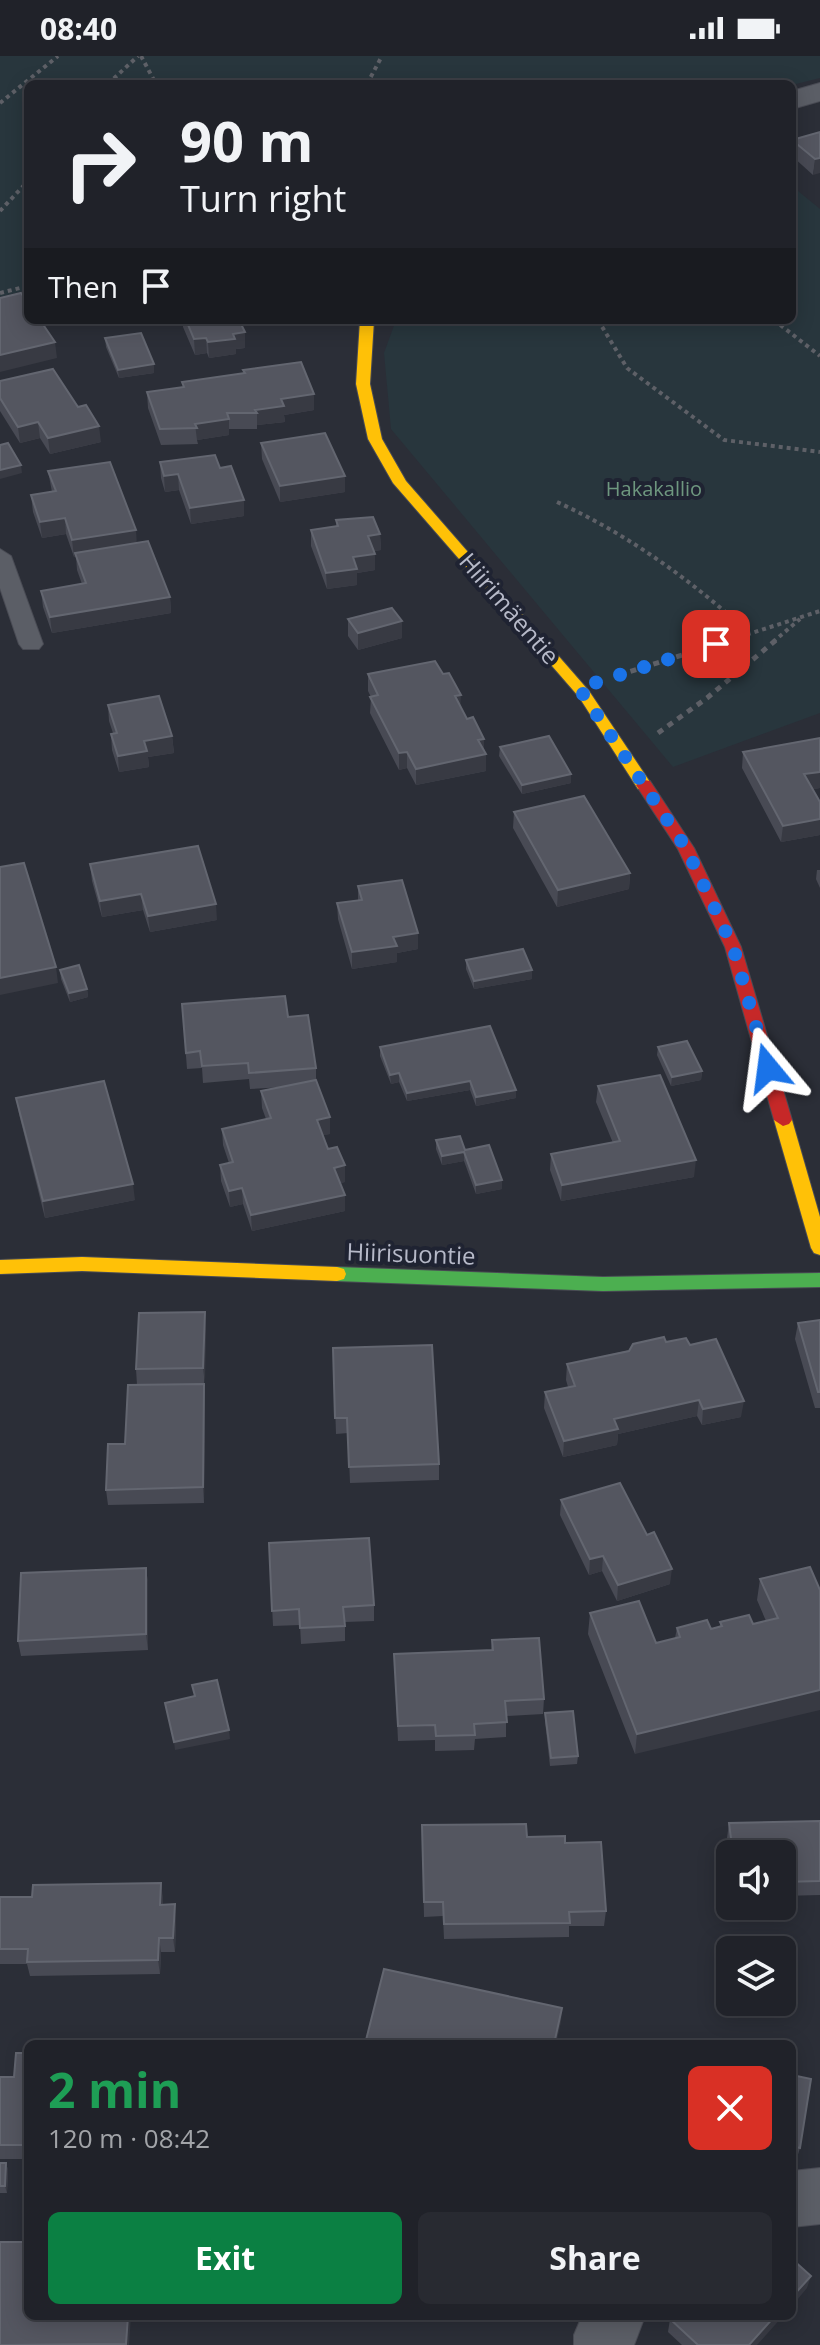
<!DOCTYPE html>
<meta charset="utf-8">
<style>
:root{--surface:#202229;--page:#282a31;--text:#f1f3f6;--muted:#a2a4a8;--line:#3d3f46;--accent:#0b8043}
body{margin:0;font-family:"Open Sans",sans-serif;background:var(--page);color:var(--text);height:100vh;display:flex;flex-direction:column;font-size:30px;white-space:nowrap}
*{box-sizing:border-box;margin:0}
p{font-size:26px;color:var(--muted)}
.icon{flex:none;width:44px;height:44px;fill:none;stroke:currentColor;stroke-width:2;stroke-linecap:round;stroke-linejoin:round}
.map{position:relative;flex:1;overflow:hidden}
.panel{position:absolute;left:24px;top:1984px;width:772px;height:280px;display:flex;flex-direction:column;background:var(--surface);border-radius:12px;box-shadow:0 4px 20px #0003,0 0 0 2px var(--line)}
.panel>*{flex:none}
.banner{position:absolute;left:24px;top:24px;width:772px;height:244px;border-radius:12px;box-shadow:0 4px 20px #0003,0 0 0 2px var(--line);background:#202229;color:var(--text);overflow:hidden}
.tools{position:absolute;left:716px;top:1784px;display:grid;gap:16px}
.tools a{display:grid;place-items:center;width:80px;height:80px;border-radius:12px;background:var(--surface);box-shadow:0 4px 20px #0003,0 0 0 2px var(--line);font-size:40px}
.pin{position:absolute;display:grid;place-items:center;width:68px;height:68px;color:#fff;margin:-34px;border-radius:16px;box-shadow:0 4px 12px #0006}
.me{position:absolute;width:88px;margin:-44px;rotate:344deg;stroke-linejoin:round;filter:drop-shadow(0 0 6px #0008)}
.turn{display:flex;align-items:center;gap:28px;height:168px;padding:0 24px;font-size:36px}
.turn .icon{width:104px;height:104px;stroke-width:2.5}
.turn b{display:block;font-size:56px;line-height:68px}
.then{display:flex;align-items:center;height:76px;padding:0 24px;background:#0003;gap:16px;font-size:30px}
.round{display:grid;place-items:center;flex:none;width:84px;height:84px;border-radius:12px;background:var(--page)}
.head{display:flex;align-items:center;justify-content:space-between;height:136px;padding:0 24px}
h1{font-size:48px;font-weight:700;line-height:60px;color:#1e9e55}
.cta{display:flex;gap:16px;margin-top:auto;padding:16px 24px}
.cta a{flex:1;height:92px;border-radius:12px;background:var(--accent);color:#fff;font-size:32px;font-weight:700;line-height:92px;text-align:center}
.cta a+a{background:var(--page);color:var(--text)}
.status{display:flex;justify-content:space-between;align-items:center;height:56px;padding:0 40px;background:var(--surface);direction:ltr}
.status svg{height:22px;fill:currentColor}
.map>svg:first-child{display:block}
.green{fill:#28363d}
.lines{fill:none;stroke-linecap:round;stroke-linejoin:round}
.lane-casing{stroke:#494b54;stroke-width:2}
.street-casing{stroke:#494b54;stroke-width:2}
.fast-casing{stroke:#494b54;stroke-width:2}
.slow-casing{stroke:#494b54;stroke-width:2}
.jam-casing{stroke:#494b54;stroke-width:2}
.path-far1{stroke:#5e6067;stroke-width:4;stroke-dasharray:4 4;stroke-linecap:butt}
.path{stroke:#5e6067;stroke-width:5;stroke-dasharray:6 6;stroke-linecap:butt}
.lane{fill:#5b5e66;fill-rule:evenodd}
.street{fill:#5b5e66;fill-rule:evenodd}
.fast{fill:#4caf50;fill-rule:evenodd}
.slow{fill:#ffc107;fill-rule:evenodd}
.jam{fill:#c62828;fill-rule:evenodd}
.wall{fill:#484a54}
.shaded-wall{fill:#383a43}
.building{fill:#545660;stroke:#636670;stroke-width:2}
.route{stroke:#1a73e8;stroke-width:14;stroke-dasharray:0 25.2}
.labels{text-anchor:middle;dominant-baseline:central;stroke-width:8;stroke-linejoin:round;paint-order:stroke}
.far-park-label{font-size:20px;fill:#6e977f;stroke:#1f2332}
.street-label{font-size:24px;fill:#b6b9c8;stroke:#1f2332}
</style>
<div class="status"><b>08:40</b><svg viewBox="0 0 49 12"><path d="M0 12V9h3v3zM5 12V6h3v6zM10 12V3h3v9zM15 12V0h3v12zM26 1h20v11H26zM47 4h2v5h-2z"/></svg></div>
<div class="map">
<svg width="820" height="2289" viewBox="0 0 820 2289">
<rect width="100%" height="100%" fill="#2b2e37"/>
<!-- green -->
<g class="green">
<polygon points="0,0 820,0 820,22 792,29 28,28 28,234 0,241"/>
<polygon points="792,130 820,153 820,657 673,711 391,373 384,297 396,264 792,264"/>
</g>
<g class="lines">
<!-- lane casing -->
<g class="lane-casing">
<polygon id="lane" points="0,493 11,500 43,588 39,593 23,593 19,588 0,532"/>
</g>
<!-- street casing -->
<g class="street-casing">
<g id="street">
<polygon points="820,27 820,45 792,53 792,35"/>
<polygon points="820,2112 820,2168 792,2171 792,2115"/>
<polygon points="582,2260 645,2260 634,2289 574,2289 574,2279"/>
</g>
</g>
<!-- fast casing -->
<g class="fast-casing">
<polygon id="fast" points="337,1211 603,1221 820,1217 820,1231 603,1235 337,1225 330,1223 328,1218 330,1213"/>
</g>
<!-- slow casing -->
<g class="slow-casing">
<g id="slow">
<polygon points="360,264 374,264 370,328 382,383 406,425 589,635 652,729 650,733 638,733 579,641 393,427 368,383 356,328"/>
<polygon points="783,1058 792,1064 820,1161 820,1199 814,1197 811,1192 774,1064"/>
<polygon points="82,1201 337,1211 344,1213 346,1218 344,1223 337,1225 82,1215 0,1218 0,1204"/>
</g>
</g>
<!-- jam casing -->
<g class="jam-casing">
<polygon id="jam" points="644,724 650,725 694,792 741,891 792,1064 789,1068 783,1070 774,1064 725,891 678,793 636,729"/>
</g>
<!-- path-far1 -->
<g class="path-far1">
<polyline points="141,0 156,28"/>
<polyline points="108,28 138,0"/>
<polyline points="367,28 382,0"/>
<polyline points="0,47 58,0"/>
<polyline points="0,155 28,125"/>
<polyline points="0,237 28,230"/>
<polyline points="598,264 627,312 724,384 820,396"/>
<polyline points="774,264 820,300"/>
<path d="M557 446C629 479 691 524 749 577"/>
<polyline points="724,586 820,555"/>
<polyline points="773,586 800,563"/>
</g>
<!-- path -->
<g class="path">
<polyline points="619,619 730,584"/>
<polyline points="658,677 707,642 776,584"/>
</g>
<!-- lane -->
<use href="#lane" class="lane"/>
<!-- street -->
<use href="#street" class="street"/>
<!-- fast -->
<use href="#fast" class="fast"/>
<!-- slow -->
<use href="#slow" class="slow"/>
<!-- jam -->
<use href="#jam" class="jam"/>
</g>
<!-- wall -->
<g class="wall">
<polygon points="820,76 813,119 792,100 792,84"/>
<polygon points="183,264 239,264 245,276 245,292 236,293 236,298 209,302 207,297 195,299 183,271"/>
<polygon points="105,282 154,317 119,322 106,291"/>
<polygon points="243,314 314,338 314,354 284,359 285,366 257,369 257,373 229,373 229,379 197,384 198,388 161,389 148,352 147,336 183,331 182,326 244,318"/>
<polygon points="0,325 78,351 101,386 50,398 40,382 20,387 0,355"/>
<polygon points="261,387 345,420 345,436 280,446 262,403"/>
<polygon points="160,406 220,412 244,460 191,468 179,434 165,436 161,422"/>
<polygon points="48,415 137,487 170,541 171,557 52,577 43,551 41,535 82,528 77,514 76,500 74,501 66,478 42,482 33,456 31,439 52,436"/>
<polygon points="336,464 380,478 381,494 374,495 375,514 357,517 357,529 327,533 311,490 311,474 336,471"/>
<polygon points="348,563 402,565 402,582 358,594 348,580"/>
<polygon points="368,618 460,651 467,663 484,683 484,693 486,698 486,715 416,729 407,712 399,714 370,657 371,641 368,635"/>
<polygon points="108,649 172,680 174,697 148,701 149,711 119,716 112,694 111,678 113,677 109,665"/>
<polygon points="820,682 820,732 813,733 820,746 820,779 781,786 742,712 743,696"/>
<polygon points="500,691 571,718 571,727 522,738 499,700"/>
<polygon points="514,756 630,817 629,833 557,851 513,772"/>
<polygon points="90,808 217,864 150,876 143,854 102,861 92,825"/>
<polygon points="817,814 820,814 820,832 816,823"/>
<polygon points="358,830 418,893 397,897 397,906 352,913 338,863 337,847 358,844"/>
<polygon points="466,904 532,923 474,933 466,913"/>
<polygon points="60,914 87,933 88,941 70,946 61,923"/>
<polygon points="182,948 288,961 316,1012 316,1024 330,1078 322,1079 328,1093 345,1126 340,1127 345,1139 345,1155 252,1175 243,1148 230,1151 221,1125 220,1109 229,1107 223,1089 222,1073 266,1063 262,1052 261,1035 284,1031 250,1033 249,1023 203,1027 202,1012 187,1013"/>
<polygon points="380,991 516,1034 516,1042 476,1050 470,1034 407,1045 399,1026 391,1028 380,1000"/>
<polygon points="658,991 702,1015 701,1024 671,1030 657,999"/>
<polygon points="598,1030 694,1121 561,1145 550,1114 551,1098 613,1087 596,1046"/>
<polygon points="16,1042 135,1144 45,1162 19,1058"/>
<polygon points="436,1084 465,1094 502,1124 502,1133 476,1138 464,1105 442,1109 436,1093"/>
<polygon points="820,1264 820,1352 815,1352 795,1283 798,1267"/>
<polygon points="206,1272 204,1328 205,1344 204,1447 108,1449 106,1434 125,1388 137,1329 136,1313"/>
<polygon points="666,1286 690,1289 741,1361 702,1369 697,1360 618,1378 617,1389 563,1401 544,1352 545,1336 568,1331 566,1324 567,1308"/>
<polygon points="333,1292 439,1408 439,1424 350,1427 348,1377 336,1378"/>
<polygon points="561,1444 647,1479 670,1528 617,1545 602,1515 589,1519 560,1459"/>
<polygon points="269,1487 374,1549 374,1565 345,1566 345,1585 301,1588 300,1569 273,1570"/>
<polygon points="146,1512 148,1527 148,1594 21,1600 18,1585"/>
<polygon points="760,1523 820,1534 635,1698 588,1578 590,1557 656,1587 675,1582 677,1572 711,1573 720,1571 720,1566 753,1568 766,1565 757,1544"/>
<polygon points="492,1584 544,1643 543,1658 506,1660 506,1681 475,1683 474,1694 435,1695 435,1684 398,1685 394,1598 491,1594"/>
<polygon points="545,1657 578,1700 577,1708 550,1710 545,1665"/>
<polygon points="820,1765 820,1839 782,1840 782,1798 730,1798 730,1809 727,1782 729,1767"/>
<polygon points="422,1769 527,1781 565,1787 606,1855 604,1870 569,1870 569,1881 444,1883 443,1860 424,1861"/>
<polygon points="161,1827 163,1849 176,1863 175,1896 161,1896 160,1918 30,1920 27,1908 0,1908 0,1841 32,1841"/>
<polygon points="28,1997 28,2103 0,2103 0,2021 14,2021"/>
<polygon points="792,2019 800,2092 796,2105 792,2104"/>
<polygon points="0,2107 6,2107 8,2114 7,2137 0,2137"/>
<polygon points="670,2263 757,2289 682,2289 668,2276"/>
</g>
<!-- shaded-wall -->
<g class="shaded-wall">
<polygon points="820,102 820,117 813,119 815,103"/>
<polygon points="245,276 245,292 236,293 236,298 209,302 208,286 233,278"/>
<polygon points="206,282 207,297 195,299 194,283"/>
<polygon points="55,286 57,302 0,316 0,299"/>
<polygon points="154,308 154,317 119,322 118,314"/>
<polygon points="314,338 314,354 284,359 285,366 257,369 257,357 255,354 281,343"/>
<polygon points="229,363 229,379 197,384 195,368"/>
<polygon points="38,366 40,382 20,387 18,371"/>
<polygon points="99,370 101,386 50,398 48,382"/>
<polygon points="21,409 22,417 0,423 0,414"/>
<polygon points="178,418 179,434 165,436 164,420"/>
<polygon points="345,420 345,436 280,446 280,430"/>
<polygon points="244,444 244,460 191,468 190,452"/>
<polygon points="65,462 66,478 42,482 40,466"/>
<polygon points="136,474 137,490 74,501 72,484"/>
<polygon points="380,478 381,494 368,496 368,480"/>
<polygon points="375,498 375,514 357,517 357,529 327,533 326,517 353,501"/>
<polygon points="170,541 171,557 52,577 50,561"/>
<polygon points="402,565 402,582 358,594 358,577"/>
<polygon points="461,639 460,655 455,640"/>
<polygon points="172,680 174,697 148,701 149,711 119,716 118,700 144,685"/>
<polygon points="484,683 484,699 486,698 486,715 416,729 416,713 478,684"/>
<polygon points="407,696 407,712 399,714 399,697"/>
<polygon points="820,716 820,732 802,735 804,718"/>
<polygon points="571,718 571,727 522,738 522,729"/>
<polygon points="820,763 820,779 781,786 783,770"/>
<polygon points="630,817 629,833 557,851 558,834"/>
<polygon points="141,838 143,854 102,861 100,845"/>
<polygon points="216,848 217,864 150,876 148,860"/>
<polygon points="418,877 418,893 397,897 397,906 352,913 352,896 393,881"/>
<polygon points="56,911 58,927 0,939 0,922"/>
<polygon points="532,914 532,923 474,933 474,925"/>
<polygon points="87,933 88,941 70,946 69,937"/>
<polygon points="702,1015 701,1024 671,1030 672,1021"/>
<polygon points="399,1017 399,1026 391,1028 390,1019"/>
<polygon points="470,1025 470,1034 407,1045 407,1037"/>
<polygon points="516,1034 516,1042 476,1050 476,1041"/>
<polygon points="330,1061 330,1078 317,1080 317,1064"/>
<polygon points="464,1096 464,1105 442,1109 442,1100"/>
<polygon points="696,1104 694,1121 561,1145 562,1129"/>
<polygon points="345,1109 345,1126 335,1128 334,1112"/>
<polygon points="502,1124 502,1133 476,1138 476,1129"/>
<polygon points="133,1128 135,1144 45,1162 43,1145"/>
<polygon points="242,1132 243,1148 230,1151 229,1135"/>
<polygon points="345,1139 345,1155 252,1175 251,1159"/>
<polygon points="205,1256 206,1272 205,1328 203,1312"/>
<polygon points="204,1328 205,1344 204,1447 203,1431"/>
<polygon points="699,1344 697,1360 618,1378 617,1389 563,1401 564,1385 614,1363"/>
<polygon points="744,1345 741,1361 702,1369 703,1353"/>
<polygon points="603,1500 602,1515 589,1519 590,1503"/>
<polygon points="146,1512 148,1527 148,1594 146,1578"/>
<polygon points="672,1513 670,1528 617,1545 618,1529"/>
<polygon points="820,1634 820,1654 635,1698 637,1678"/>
<polygon points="229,1674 230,1683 175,1694 174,1686"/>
<polygon points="161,1827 163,1842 162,1863 160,1849"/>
<polygon points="175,1848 176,1863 175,1896 173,1882"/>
<polygon points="159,1882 161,1896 160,1918 158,1904"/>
<polygon points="562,1952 561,1966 556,1988 554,1988"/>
<polygon points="6,2107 8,2114 7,2137 5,2130"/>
<polygon points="811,2220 807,2232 792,2250 792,2241"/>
<polygon points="128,2260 131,2260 129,2289 126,2289"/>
<polygon points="775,2260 783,2260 757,2289 749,2289"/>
</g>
<!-- building -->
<g class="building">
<polygon points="820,76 820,102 815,103 792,84"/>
<polygon points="21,237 28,247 28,264 40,264 55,286 0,299 0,242"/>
<polygon points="186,264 239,264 245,276 233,278 235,283 208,286 206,282 194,283"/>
<polygon points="141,277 154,308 118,314 105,282"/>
<polygon points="301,306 314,338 281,343 284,350 255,354 257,357 227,357 229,363 195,368 197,372 160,373 147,336 184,331 182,326 245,317 243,314"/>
<polygon points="53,313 78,351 86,349 99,370 48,382 38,366 18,371 0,342 0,325"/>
<polygon points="325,377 345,420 280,430 261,387"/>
<polygon points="8,387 21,409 0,414 0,389"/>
<polygon points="215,399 220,412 231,410 244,444 190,452 178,418 164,420 160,406"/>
<polygon points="110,406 136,474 72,484 65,462 40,466 31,439 56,435 48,415"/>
<polygon points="373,461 380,478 368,480 375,498 353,501 357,513 326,517 311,474 338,470 336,464"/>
<polygon points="148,485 170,541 50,561 41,535 86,527 75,497"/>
<polygon points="392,552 402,565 358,577 348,563"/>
<polygon points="435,605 443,618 449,617 461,639 455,640 467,663 473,661 484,683 478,684 486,698 416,713 407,696 399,697 370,641 378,639 368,618"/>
<polygon points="159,640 172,680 144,685 147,695 118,700 111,678 117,677 108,649"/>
<polygon points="549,680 571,718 522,729 500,691"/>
<polygon points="820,682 820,716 804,718 820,746 820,763 783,770 743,696"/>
<polygon points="584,740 630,817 558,834 514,756"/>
<polygon points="198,790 216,848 148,860 141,838 100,845 90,808"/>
<polygon points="24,807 56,911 0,922 0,811"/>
<polygon points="402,824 418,877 393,881 397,890 352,896 337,847 362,844 358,830"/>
<polygon points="523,893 532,914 474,925 466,904"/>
<polygon points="79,909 87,933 69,937 60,914"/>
<polygon points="285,940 288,961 308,959 316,1012 249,1017 248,1007 202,1010 200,995 186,997 182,948"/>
<polygon points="490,970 516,1034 476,1041 470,1025 407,1037 399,1017 390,1019 380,991"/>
<polygon points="687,985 702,1015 672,1021 658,991"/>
<polygon points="660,1019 696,1104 562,1129 551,1098 620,1085 598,1030"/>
<polygon points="316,1024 330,1061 317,1064 328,1093 337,1091 345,1109 334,1112 345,1139 251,1159 242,1132 229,1135 220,1109 233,1106 222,1073 271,1062 261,1035"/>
<polygon points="104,1025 133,1128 43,1145 16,1042"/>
<polygon points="460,1080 465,1094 489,1089 502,1124 476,1129 464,1096 442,1100 436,1084"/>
<polygon points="205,1256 203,1312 136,1313 139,1257"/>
<polygon points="820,1264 820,1336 818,1336 798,1267"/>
<polygon points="664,1281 666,1286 686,1282 690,1289 716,1283 744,1345 703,1353 699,1344 614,1363 618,1373 564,1385 545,1336 575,1330 567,1308 629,1295 633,1288"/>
<polygon points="432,1289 439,1408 349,1411 347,1362 335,1362 333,1292"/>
<polygon points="204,1328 203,1431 106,1434 108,1388 125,1388 128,1329"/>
<polygon points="620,1427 647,1479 654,1476 672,1513 618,1529 603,1500 590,1503 561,1444"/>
<polygon points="369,1482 374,1549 343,1551 345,1570 300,1572 299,1553 272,1555 269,1487"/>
<polygon points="810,1511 820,1534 820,1634 637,1678 590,1557 639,1545 656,1587 680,1581 677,1572 707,1564 711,1573 722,1570 720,1566 749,1559 753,1568 778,1562 760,1523"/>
<polygon points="146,1512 146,1578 18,1585 21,1517"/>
<polygon points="539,1582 544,1643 505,1645 507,1666 474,1668 475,1679 436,1680 435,1669 398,1670 394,1598 493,1594 492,1584"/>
<polygon points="217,1624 229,1674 174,1686 165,1647 195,1640 192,1629"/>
<polygon points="573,1655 578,1700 551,1702 545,1657"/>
<polygon points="820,1765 820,1825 782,1826 782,1798 733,1798 729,1767"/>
<polygon points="526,1768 527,1781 565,1780 565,1787 601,1786 606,1855 569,1856 570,1867 444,1868 443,1846 424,1846 422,1769"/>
<polygon points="161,1827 160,1849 175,1848 173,1882 159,1882 158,1904 27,1906 28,1893 0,1893 0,1841 32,1841 33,1829"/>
<polygon points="384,1913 562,1952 554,1988 365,1988"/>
<polygon points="16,1997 28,1997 28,2089 0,2089 0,2021 14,2021"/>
<polygon points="792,2019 811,2023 800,2092 792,2090"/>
<polygon points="0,2107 6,2107 5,2130 0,2130"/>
<polygon points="0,2186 28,2186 28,2260 128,2260 126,2288 0,2289"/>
<polygon points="792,2203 811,2220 792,2241"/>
<polygon points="673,2260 775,2260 749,2289 698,2289 670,2263"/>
</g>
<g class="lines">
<!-- route -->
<polyline class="route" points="716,588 579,632 686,792 733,891 768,1012"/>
</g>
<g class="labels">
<!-- far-park labels -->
<g class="far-park-label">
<text x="654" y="432">Hakakallio</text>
</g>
<!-- street labels -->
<g class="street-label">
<text transform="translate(510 552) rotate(49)">Hiirimäentie</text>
<text transform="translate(411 1197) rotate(2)">Hiirisuontie</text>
</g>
</g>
</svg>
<div class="tools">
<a><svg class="icon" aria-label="sound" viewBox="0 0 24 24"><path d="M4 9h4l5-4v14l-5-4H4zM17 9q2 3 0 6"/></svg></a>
<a><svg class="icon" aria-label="layers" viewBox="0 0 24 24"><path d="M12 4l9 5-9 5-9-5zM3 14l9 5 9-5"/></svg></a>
</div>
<div class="pin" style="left:716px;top:588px;background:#d93025"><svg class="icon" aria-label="arrive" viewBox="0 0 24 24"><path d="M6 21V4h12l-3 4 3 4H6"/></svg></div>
<svg class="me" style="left:768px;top:1012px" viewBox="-20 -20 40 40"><path d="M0-17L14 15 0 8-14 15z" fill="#1a73e8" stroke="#fff" stroke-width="4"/></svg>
<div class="banner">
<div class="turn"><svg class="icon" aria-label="right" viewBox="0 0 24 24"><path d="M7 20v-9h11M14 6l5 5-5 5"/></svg><div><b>90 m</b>Turn right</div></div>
<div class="then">Then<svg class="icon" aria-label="arrive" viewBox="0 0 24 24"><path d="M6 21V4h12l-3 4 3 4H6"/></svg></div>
</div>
<section class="panel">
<div class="head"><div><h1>2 min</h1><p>120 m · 08:42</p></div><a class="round" style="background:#d93025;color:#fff"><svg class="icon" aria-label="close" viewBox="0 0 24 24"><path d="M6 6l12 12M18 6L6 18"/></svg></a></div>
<div class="cta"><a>Exit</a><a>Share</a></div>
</section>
</div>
